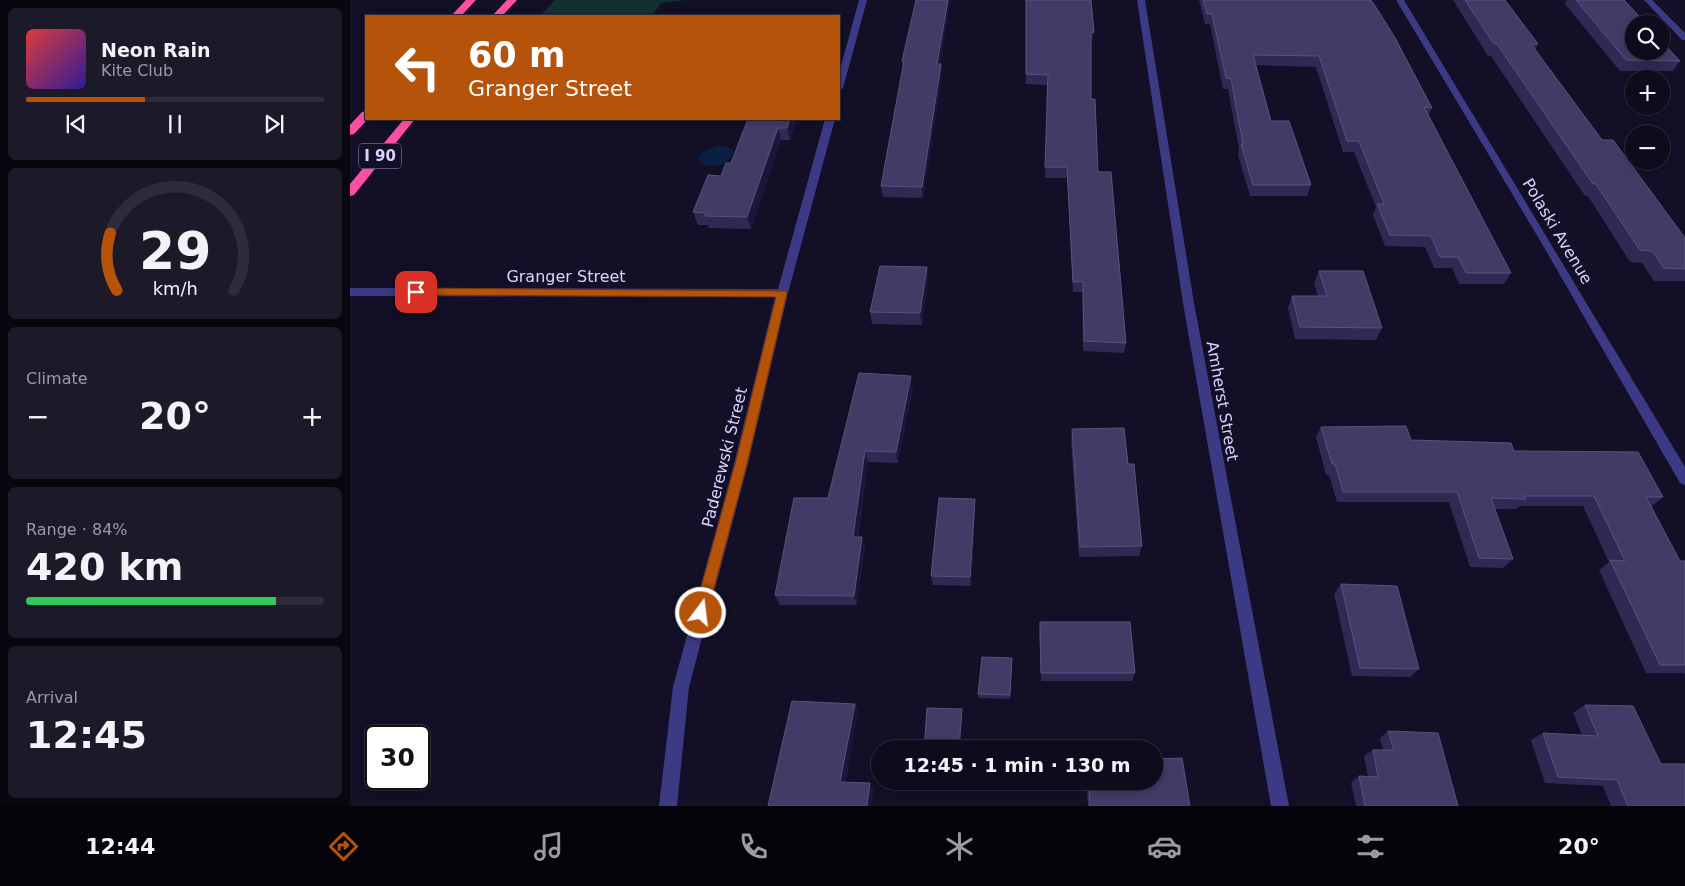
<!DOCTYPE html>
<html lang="en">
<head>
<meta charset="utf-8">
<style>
  :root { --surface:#0e0b1c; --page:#1c1929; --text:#f1f3f6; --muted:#9b9ba3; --line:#2e2b3b; --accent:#b45309 }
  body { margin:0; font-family:"DejaVu Sans",sans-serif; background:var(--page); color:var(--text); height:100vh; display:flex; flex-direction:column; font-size:19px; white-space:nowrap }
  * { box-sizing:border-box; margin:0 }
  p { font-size:16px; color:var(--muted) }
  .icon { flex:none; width:28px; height:28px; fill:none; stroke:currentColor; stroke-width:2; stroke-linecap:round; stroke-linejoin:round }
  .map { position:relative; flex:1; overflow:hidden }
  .sheet { display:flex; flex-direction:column; gap:8px; padding:8px; background:#08060f; width:350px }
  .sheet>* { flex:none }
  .hud { position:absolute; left:15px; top:15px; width:475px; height:105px; border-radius:0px; box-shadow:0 2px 8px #0003,0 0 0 1px var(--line); background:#b45309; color:#fff; overflow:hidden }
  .buttons { position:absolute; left:1275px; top:15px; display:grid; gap:10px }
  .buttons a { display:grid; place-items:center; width:45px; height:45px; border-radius:50%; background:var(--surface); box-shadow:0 2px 8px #0003,0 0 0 1px var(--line); font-size:25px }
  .speed { position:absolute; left:15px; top:725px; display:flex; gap:10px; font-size:25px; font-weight:700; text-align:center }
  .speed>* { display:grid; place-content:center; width:65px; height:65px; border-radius:50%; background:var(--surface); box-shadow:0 2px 8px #0003,0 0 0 1px var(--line); line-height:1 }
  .speed .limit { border:2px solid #111; border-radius:8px; background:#fff; color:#111 }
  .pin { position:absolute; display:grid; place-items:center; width:42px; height:42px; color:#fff; margin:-21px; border-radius:10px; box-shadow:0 2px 8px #0006 }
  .me { position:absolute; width:55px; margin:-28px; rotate:15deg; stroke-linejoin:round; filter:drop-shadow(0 0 4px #0008) }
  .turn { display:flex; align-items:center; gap:18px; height:105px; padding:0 20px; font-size:22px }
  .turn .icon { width:65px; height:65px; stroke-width:2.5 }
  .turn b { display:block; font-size:35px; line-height:42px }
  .big { font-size:38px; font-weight:800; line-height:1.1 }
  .sheet .widget { flex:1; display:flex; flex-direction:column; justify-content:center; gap:8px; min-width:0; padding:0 18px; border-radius:8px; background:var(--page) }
  .sheet .dial { align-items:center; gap:0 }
  .dial svg { height:130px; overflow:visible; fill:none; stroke:var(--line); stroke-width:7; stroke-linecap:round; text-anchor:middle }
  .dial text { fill:var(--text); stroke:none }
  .song { display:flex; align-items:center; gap:15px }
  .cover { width:60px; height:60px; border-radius:8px; background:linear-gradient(135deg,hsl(0 70% 55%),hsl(250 70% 35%)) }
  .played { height:5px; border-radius:2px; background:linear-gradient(90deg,var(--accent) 40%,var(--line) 40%) }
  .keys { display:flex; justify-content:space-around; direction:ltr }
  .heat { display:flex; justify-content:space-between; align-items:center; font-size:28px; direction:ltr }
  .charge { height:8px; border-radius:4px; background:linear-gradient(90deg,#34c759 84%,var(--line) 0) }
  .trip { position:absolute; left:521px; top:740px; width:292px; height:50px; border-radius:25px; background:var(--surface); box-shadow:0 2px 8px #0003,0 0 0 1px var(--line); font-weight:800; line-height:50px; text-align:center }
  .tabs { display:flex; height:80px; justify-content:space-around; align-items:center; background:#06040b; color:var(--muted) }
  .tabs .icon { width:35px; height:35px }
  .tabs .selected { color:var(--accent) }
  .tabs b { font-size:22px; color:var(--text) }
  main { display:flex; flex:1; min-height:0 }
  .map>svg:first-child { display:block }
  .green { fill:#12302f }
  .water { fill:#0a1f44 }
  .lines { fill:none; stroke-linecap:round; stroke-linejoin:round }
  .street { fill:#3d3a85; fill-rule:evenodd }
  .highway { fill:#ff4fa3; fill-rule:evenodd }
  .wall { fill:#312854 }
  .shaded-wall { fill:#1d163a }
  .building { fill:#433a66; stroke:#5a527e }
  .route { fill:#b45309; stroke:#753606 }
  .labels { text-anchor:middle; stroke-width:5; stroke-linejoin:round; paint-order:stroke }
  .shield { fill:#130f26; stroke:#9e99be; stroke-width:1 }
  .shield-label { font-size:15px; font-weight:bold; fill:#d9d4ff }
  .street-label { font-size:16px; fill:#d9d4ff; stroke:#130f26 }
</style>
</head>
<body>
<main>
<section class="sheet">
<div class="widget">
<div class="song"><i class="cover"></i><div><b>Neon Rain</b><p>Kite Club</p></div></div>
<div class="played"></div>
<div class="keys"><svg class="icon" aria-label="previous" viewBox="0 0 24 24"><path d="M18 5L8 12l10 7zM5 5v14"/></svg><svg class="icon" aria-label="pause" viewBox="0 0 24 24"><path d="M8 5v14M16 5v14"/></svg><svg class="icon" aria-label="next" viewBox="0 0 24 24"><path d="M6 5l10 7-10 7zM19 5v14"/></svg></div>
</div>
<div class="widget dial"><svg viewBox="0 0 100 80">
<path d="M14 69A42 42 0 1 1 86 69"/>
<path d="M14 69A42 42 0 0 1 10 34" stroke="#b45309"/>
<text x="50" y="56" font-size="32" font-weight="700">29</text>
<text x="50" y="72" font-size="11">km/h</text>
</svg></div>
<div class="widget"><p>Climate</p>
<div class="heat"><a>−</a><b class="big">20°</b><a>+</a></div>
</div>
<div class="widget"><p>Range · 84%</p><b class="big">420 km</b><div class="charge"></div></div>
<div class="widget"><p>Arrival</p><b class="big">12:45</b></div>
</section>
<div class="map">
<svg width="1335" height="806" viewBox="0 0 1335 806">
  <rect width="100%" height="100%" fill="#130f26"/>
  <path class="green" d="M205 0H337L311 3 302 16H190Z"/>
  <path class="water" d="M368 146 377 147 383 150V155C376 167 361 169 350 162L348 157 352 152Z"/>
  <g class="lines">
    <g class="street">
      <path d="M509 0H517L493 88 489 91V73Z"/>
      <path d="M787 0H795L844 303 939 806H921L833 303Z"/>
      <path d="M1046 0H1054L1335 467V485L1330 483 1188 237Z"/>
      <path d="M1294 0H1302L1335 33V40H1332Z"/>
      <path d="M475 119H485L438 293 398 464 339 687 327 806H309L323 687 384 464 425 297 0 296V288L428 289Z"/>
    </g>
    <g class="highway">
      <path d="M116 0H126L111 16H101Z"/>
      <path d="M157 0H167L152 16H142Z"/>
      <path d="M16 111 18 119 4 134 0 135V125L12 112Z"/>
      <path d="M54 119H65L4 195 0 196V184Z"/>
    </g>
  </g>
  <g class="wall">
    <path d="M566 0H600L590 64H591L592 75 573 198 533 197 531 186 553 68 552 61Z"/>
    <path d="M676 0 744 32 743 42 741 43V99L748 172 776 343 774 353 733 351 732 292H723L717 178H695L697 85 676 84Z"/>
    <path d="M849 0H1019L1082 108 1078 116 1161 273 1154 284H1109L1102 268H1084L1075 247 1035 246 1023 215 1026 207 1004 152H993L966 67 906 65 921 121 961 185 957 196H900L888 155 889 149 878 89H873L860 24H855Z"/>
    <path d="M1103 0H1155L1188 44 1185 50 1252 140 1335 238V281H1304L1292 263 1280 262 1238 196H1235L1141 56H1138Z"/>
    <path d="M1217 0H1274L1330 61 1323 71H1270L1215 4Z"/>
    <path d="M398 119H446L440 140H431L401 229 359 228 358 225H348L343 212 381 163Z"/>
    <path d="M577 267 578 279 572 325 522 324 520 312Z"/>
    <path d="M969 271 1032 328 1026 340 945 339 938 308 942 296H968L964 283Z"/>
    <path d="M563 387 548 463 518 462 508 537 515 547 507 605H430L425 595 478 498Z"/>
    <path d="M971 427 1061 440 1164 451 1313 497 1301 507 1330 561H1335V675L1334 673H1296L1249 570 1259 562 1233 506H1170L1166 509H1144L1163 559 1153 568 1120 567 1099 502H987L979 475H976L966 437Z"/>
    <path d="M722 429 778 464 792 546 789 556 729 557 721 440Z"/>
    <path d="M625 510 621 586 583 585 581 576Z"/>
    <path d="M991 584 1069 669 1060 677 1002 676 984 594Z"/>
    <path d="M690 622 785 673 782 681H691L689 631Z"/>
    <path d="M662 658 660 699 629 698 628 694Z"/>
    <path d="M1235 705 1311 764 1335 806H1261L1253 786 1195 783 1181 740 1193 733 1232 735 1223 713Z"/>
    <path d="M1038 731 1108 806H1006L1001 783 1009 776 1018 777 1014 756 1023 750H1033L1030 738Z"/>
    <path d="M736 781H805L840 806H738Z"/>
  </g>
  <g class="shaded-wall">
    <path d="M598 0H600L588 75 587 64Z"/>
    <path d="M744 32 743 42 741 43V33Z"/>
    <path d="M591 64 592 75 573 198 572 187Z"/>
    <path d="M440 119H446L440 140 437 128Z"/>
    <path d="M428 128 431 140 401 229 397 217Z"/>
    <path d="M577 267 578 279 572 325 570 313Z"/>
    <path d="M561 376 563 387 548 463 546 452Z"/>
    <path d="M515 451 518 462 506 547 503 537Z"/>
    <path d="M625 499V510L621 586 620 577Z"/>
    <path d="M512 537 515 547 507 605 504 596Z"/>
    <path d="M505 704 508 712 495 788 490 782Z"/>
    <path d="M612 709V713L610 749H609Z"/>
    <path d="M520 783 524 790 521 806H517Z"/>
  </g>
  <g class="building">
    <path d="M566 0H598L587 64H591L572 187 531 186 554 61H552Z"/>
    <path d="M676 0H741L744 32 741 33V99H745L748 172H761L776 343 734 341 733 282H723L717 167H695L698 75 676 74Z"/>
    <path d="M853 0H1019L1022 1 1044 36 1082 108 1074 107 1161 273H1116L1108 257H1090L1081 236 1040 235 1027 204H1034L1009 141H997L969 56 903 55 921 121H939L961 185H903L891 144H893L881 79 876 78 862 14H857Z"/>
    <path d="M1115 0H1155L1188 44H1181L1252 140H1263L1335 238V269L1314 268 1302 251 1290 250 1246 184H1243L1147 44H1144Z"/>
    <path d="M1226 0H1274L1296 24H1284V51H1311V41L1330 61 1276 60Z"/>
    <path d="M398 119H440L437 128H428L397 217 355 216 356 213 343 212 358 175 371 176 376 163H381Z"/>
    <path d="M530 266 577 267 570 313 520 312Z"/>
    <path d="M969 271H1013L1032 328 950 327 942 296H977Z"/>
    <path d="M509 373 561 376 546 452 515 451 503 537H512L504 596 425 595 444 498H478Z"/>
    <path d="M1056 426 1061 440 1161 443 1164 451 1288 452 1313 497H1296L1330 561H1335V665H1310L1260 560 1275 561 1244 496H1174L1176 499 1141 498 1163 559 1129 558 1107 492H993L985 464H982L971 427Z"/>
    <path d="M774 428 778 464H784L792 546 730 547 722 429Z"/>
    <path d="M589 498 625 499 620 577 581 576Z"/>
    <path d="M991 584 1047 586 1069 669 1010 668Z"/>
    <path d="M690 622H780L785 673H691Z"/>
    <path d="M632 657 662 658 660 695 628 694Z"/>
    <path d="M442 701 505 704 490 782 520 783 517 806H418Z"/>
    <path d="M1235 705 1283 706 1311 764H1335V806H1278L1267 780 1208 777 1193 733 1248 736Z"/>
    <path d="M577 708 612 709 609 749H574Z"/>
    <path d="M1038 731 1088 733 1108 806H1015L1009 776 1028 777 1023 750H1044Z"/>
    <path d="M832 758 840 806H740L738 781H805V759Z"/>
  </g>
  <path class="route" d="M66 288 436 291 437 293 397 464 356 618 351 619 346 618 344 613 385 464 426 297 66 295 61 292Z"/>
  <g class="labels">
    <rect class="shield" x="9" y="143.5" width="42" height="25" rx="4"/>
    <g class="shield-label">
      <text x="30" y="161">I 90</text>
    </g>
    <g class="street-label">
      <text transform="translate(1208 231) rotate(59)" y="6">Polaski Avenue</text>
      <text x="216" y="282">Granger Street</text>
      <text transform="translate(873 401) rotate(80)" y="6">Amherst Street</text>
      <text transform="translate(374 457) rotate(-76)" y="6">Paderewski Street</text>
    </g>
  </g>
</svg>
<div class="buttons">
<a><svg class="icon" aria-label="search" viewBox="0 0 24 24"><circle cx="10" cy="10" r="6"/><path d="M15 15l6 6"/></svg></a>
<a>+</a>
<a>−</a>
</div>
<div class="speed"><div class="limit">30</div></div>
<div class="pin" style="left:66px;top:292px;background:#d93025"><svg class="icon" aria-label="arrive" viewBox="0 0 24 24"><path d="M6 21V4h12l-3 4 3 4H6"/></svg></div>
<svg class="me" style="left:351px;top:613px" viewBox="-20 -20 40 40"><circle r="17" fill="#b45309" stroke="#fff" stroke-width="3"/><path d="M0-11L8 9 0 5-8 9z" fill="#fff"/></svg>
<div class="trip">12:45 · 1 min · 130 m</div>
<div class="hud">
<div class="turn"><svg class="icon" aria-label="left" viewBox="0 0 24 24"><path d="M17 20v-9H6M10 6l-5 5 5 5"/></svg><div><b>60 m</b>Granger Street</div></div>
</div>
</div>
</main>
<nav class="tabs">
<b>12:44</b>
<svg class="icon selected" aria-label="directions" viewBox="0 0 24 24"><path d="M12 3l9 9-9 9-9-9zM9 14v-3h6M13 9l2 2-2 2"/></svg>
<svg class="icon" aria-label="music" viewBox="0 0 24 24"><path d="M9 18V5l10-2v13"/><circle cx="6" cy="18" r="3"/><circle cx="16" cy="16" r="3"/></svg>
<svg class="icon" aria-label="phone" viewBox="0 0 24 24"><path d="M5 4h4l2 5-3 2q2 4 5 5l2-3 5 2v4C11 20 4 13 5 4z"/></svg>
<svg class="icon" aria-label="climate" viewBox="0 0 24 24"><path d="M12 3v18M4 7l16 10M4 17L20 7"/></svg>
<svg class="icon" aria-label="car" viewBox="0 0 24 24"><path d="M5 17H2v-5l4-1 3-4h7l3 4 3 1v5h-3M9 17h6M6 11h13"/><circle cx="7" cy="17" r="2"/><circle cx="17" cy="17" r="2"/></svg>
<svg class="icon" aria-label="filters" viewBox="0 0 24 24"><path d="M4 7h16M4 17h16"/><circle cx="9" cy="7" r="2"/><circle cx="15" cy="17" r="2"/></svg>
<b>20°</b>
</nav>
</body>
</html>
